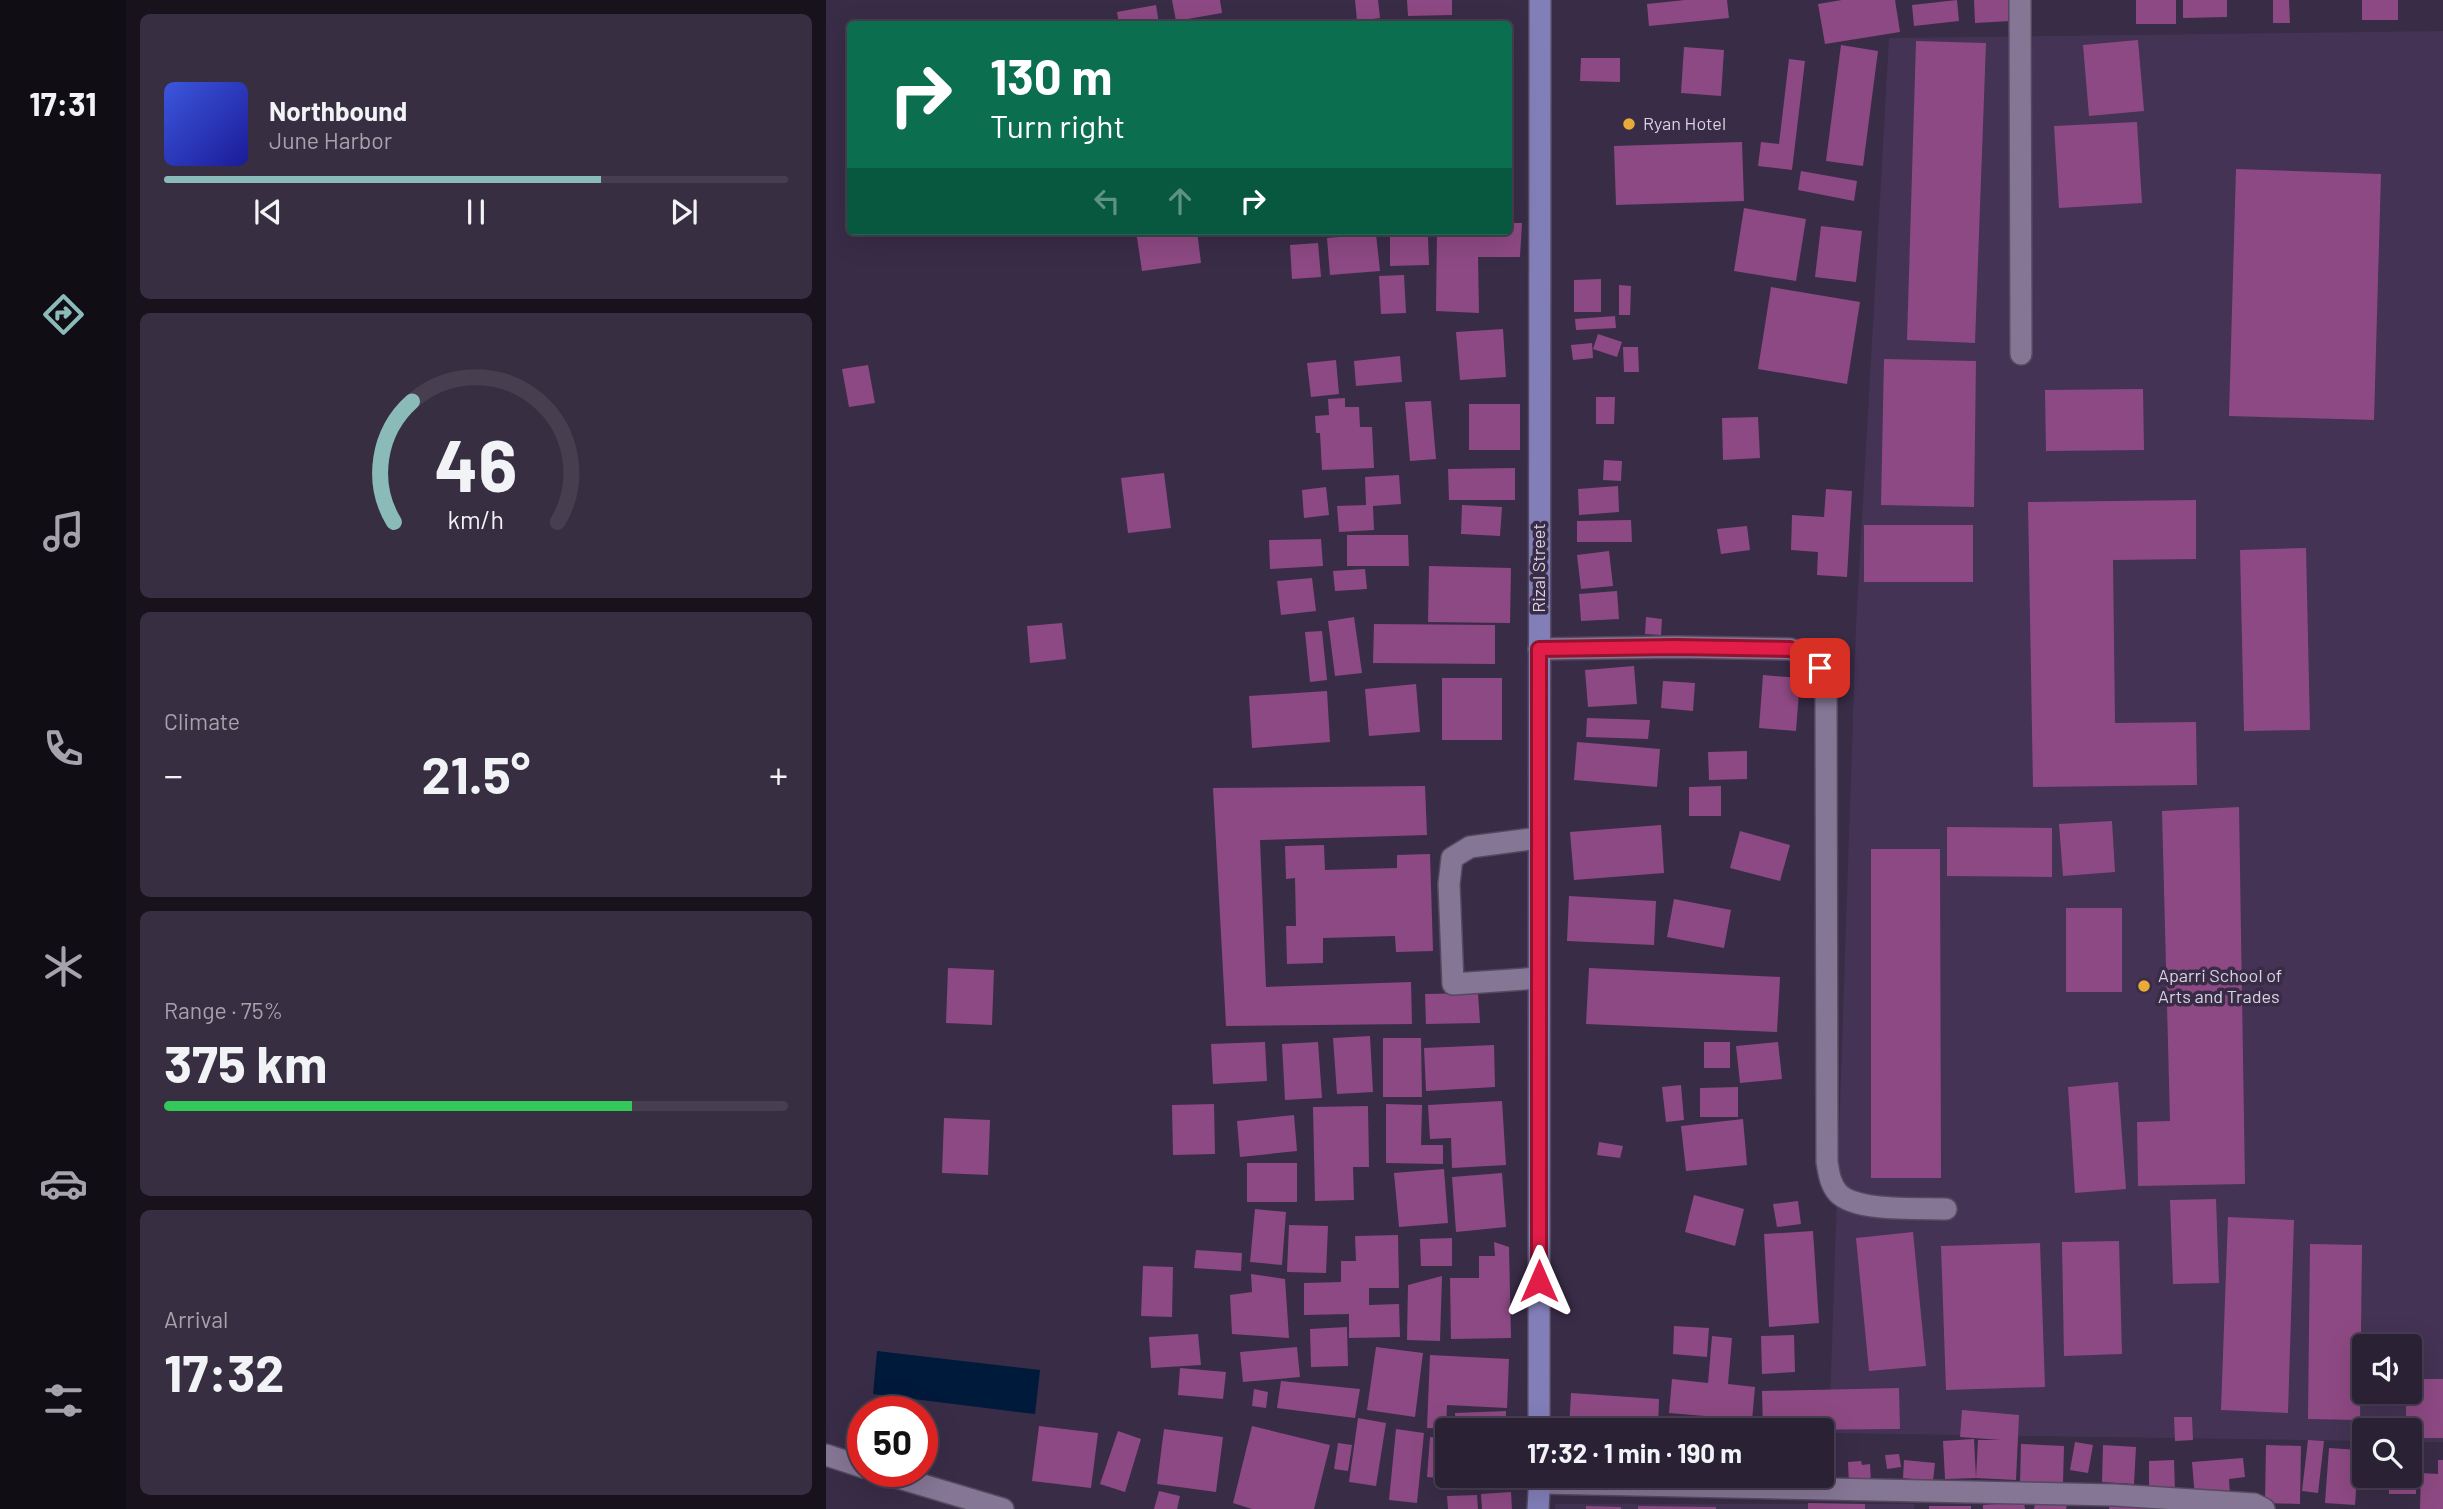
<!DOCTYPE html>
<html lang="en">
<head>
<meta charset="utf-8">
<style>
  :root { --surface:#2b2135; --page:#372e41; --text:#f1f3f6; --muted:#a6a3ad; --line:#473e50; --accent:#8bbbb9 }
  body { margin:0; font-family:Barlow,sans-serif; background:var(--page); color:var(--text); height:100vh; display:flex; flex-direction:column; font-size:26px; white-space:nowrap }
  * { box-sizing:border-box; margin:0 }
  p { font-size:23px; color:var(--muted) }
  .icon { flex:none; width:38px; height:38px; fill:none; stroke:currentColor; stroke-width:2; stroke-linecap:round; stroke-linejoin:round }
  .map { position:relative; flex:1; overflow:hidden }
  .side { display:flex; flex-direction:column; gap:14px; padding:14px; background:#18121d; width:700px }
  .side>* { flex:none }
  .banner { position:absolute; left:21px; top:21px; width:665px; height:214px; border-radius:7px; box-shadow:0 7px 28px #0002,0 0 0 2px var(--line); background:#0b6e4f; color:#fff; overflow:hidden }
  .fabs { position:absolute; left:1526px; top:1334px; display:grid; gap:14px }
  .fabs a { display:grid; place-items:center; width:70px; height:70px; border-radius:7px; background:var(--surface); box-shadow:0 7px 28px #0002,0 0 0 2px var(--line); font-size:35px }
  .speed { position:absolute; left:21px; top:1396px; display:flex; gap:14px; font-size:35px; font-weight:700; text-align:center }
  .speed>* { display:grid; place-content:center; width:91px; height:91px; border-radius:50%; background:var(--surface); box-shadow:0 7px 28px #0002,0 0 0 2px var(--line); line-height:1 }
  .speed .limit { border:10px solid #d22; background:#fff; color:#111 }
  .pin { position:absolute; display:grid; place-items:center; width:60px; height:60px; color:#fff; margin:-30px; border-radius:14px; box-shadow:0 4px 10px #0006 }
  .me { position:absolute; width:77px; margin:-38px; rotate:0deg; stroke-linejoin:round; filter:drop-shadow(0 0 5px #0008) }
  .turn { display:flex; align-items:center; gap:24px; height:147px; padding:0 28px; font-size:32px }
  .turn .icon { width:91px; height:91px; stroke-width:2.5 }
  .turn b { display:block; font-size:49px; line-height:60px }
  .lanes { display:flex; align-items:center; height:66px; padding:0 28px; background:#0003; justify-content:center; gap:35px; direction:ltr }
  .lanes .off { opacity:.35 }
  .big { font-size:52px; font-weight:700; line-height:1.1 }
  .side .widget { flex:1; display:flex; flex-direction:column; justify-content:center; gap:10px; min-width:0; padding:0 24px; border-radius:10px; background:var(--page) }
  .side .dial { align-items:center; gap:0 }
  .dial svg { height:182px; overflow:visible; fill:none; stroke:var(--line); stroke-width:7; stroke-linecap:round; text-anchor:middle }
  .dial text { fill:var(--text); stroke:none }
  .song { display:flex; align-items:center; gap:21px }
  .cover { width:84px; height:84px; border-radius:10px; background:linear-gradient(135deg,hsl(230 70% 55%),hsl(240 70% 35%)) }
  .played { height:7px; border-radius:4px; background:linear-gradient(90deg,var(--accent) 70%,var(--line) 70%) }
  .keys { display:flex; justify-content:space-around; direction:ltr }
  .heat { display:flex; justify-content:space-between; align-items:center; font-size:38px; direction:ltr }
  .charge { height:10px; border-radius:5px; background:linear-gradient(90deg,#34c759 75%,var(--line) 0) }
  .trip { position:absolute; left:609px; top:1418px; width:399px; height:70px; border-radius:7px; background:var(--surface); box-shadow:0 7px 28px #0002,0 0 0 2px var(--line); font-weight:700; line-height:70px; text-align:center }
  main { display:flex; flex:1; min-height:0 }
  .tabs { display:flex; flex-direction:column; width:126px; justify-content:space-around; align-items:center; background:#110d15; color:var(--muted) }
  .tabs .icon { width:49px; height:49px }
  .tabs .current { color:var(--accent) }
  .tabs b { font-size:32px; color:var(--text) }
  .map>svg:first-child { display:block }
  .built { fill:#443354; fill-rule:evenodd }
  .water { fill:#001a3b }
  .building { fill:#8d4983 }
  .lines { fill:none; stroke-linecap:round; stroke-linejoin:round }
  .minor-casing { stroke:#55495f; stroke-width:24 }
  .major-casing { stroke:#55495f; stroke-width:24 }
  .minor { stroke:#857695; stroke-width:21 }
  .major { stroke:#827eb8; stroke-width:21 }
  .route-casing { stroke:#92132f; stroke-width:18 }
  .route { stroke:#e11d48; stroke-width:12 }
  .poi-dot { fill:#e9ab38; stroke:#392c47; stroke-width:2.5 }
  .labels { text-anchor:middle; stroke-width:7; stroke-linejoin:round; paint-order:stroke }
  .poi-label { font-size:18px; fill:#dad2e3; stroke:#392c47; text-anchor:start }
  .street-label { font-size:18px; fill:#dad2e3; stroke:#392c47 }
</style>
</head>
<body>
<main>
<nav class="tabs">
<b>17:31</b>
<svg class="icon current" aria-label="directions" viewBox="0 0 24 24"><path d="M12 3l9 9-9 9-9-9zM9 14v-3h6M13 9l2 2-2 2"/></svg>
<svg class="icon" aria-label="music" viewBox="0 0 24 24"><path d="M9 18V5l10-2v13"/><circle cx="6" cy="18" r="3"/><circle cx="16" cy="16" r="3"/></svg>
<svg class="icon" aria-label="phone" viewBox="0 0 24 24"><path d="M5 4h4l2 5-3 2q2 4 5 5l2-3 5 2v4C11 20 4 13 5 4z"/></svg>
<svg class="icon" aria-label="climate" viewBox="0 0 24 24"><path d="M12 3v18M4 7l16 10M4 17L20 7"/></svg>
<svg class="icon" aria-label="car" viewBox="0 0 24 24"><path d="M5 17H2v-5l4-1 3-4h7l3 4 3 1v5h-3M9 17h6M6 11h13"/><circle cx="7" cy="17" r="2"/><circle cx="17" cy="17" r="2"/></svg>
<svg class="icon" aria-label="filters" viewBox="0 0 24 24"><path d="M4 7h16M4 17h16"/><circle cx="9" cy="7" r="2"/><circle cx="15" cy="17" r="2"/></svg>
</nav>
<section class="side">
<div class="widget">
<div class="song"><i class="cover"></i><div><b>Northbound</b><p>June Harbor</p></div></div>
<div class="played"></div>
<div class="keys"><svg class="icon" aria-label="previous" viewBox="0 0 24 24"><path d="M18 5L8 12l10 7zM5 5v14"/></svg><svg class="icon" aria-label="pause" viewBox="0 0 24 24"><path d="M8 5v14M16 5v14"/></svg><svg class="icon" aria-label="next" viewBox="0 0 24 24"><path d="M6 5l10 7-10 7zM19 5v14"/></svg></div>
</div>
<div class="widget dial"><svg viewBox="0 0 100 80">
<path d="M14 69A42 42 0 1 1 86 69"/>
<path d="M14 69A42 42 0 0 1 22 16" stroke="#8bbbb9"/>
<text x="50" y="56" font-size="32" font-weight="700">46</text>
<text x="50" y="72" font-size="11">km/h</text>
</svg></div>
<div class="widget"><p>Climate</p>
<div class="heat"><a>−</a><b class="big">21.5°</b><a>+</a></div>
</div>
<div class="widget"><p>Range · 75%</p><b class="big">375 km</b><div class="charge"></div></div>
<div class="widget"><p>Arrival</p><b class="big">17:32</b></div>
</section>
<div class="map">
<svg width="1617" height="1509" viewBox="0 0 1617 1509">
  <rect width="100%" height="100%" fill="#392c47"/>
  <g class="built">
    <path d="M1617 31V1442H1584V1430H1538V1441L1003 1433 1030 626 1063 38ZM1538 1346H1584V1391H1538Z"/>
    <rect x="729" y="1504" width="359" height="5"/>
  </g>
  <path class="water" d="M51 1351 214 1370 209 1414 47 1394Z"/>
  <g class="building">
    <path d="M346 0H394L396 13 350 21Z"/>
    <path d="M529 0H552L554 18 531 21Z"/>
    <path d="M581 0H626V15L582 16Z"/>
    <path d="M859 0H901L903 18 823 26 821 4Z"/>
    <path d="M1016 0H1069L1074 32 999 44 992 4Z"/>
    <path d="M1131 0 1133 21 1088 26 1086 5Z"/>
    <path d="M1148 0H1184L1185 21 1149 23Z"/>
    <rect x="1310" y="0" width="40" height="24"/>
    <path d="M1357 0H1401V17L1357 18Z"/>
    <path d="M1447 0H1463L1464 23H1447Z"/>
    <rect x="1536" y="0" width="36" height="20"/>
    <path d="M330 5 333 24H293L291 12Z"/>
    <path d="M1312 40 1318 111 1263 116 1257 45Z"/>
    <path d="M1090 41 1160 43 1149 343 1081 340Z"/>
    <path d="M1015 45 1052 51 1037 166 1000 161Z"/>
    <path d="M858 47 898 50 895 96 855 93Z"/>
    <path d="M755 58H794V82L754 81Z"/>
    <path d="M963 59 979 61 966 170 932 166 935 142 953 144Z"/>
    <path d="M1311 122 1316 203 1233 208 1228 126Z"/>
    <path d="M916 142 918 201 790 205 788 146Z"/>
    <path d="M1410 169 1555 174 1548 420 1403 416Z"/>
    <path d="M975 171 1031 181 1028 201 972 190Z"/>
    <path d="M918 208 980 219 970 281 908 271Z"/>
    <path d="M682 223H696L694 257H652L653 313 610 311 611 231H682Z"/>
    <path d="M995 226 1036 231 1030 282 989 277Z"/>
    <path d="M310 231H371L375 263 316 271Z"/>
    <path d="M550 234 554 271 504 275 501 238Z"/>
    <path d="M564 237H602L603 265 564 266Z"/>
    <path d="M492 243 495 277 466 279 464 245Z"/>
    <path d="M578 275 580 313 555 314 553 276Z"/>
    <path d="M775 279V312H748V280Z"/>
    <path d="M793 285 805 286 804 315H793Z"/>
    <path d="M945 287 1034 302 1021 384 932 369Z"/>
    <path d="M789 316 790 328 750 330 749 319Z"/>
    <path d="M677 329 680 377 634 380 630 332Z"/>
    <path d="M772 334 796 342 791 357 767 349Z"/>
    <path d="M766 343 767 358 747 360 745 345Z"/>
    <path d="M797 347H812L813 372H798Z"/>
    <path d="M574 356 576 382 530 386 528 361Z"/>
    <path d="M1058 359 1150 361 1148 507 1055 505Z"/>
    <path d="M510 360 513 394 485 397 481 363Z"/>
    <path d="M42 365 49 403 23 407 16 369Z"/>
    <path d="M1317 389 1318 450 1220 451 1219 390Z"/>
    <path d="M770 397H789L788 424H770Z"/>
    <path d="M519 398V407H533L534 427H546L548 468 496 470 494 433H490L489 416 503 415 502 399Z"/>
    <path d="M605 401 610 459 584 461 579 402Z"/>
    <rect x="643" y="404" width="51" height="46"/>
    <path d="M932 417 934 458 897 460 896 418Z"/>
    <path d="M778 460 796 461 795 481 777 480Z"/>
    <path d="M689 468V500H623L622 469Z"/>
    <path d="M338 473 345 528 302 533 295 478Z"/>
    <path d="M573 475 575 504 547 506 548 530 513 532 511 506 540 505 539 477Z"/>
    <path d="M792 486 793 512 753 515 752 489Z"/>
    <path d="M500 487 503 515 478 518 476 490Z"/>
    <path d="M1000 489 1026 491 1021 577 991 575 992 552 965 550 966 515 998 517Z"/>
    <path d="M1370 500V559L1287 560 1289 723 1370 722 1371 785 1207 787 1202 502Z"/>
    <path d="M636 505 676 507 674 536 635 534Z"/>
    <path d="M805 520 806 542H751V521Z"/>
    <rect x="1038" y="525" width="109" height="57"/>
    <path d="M921 526 924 550 895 554 891 529Z"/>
    <path d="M521 535H582L583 566H521Z"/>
    <path d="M495 539 497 566 444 569 443 540Z"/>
    <path d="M1480 548 1484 730 1418 731 1414 550Z"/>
    <path d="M783 551 787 586 755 589 751 555Z"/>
    <path d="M603 566 685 568 684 623 602 622Z"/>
    <path d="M539 569 541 589 509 591 507 571Z"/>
    <path d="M486 578 490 611 455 615 451 581Z"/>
    <path d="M791 591 793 619 755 621 753 594Z"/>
    <path d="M528 617 536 673 509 676 502 621Z"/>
    <path d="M820 617 836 619 835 635 819 634Z"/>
    <path d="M236 623 240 659 204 663 201 626Z"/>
    <path d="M548 624 669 625V664L547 663Z"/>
    <path d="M496 631 501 680 484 682 479 632Z"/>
    <path d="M808 666 811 704 762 707 759 670Z"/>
    <path d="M937 675 974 678 970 731 933 728Z"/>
    <rect x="616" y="678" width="60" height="62"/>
    <path d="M837 681 869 683 867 711 835 708Z"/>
    <path d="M590 684 594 732 543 736 539 689Z"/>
    <path d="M501 691 504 742 426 748 423 696Z"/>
    <path d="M761 718 824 720 822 739 760 737Z"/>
    <path d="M751 742 834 749 831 787 748 780Z"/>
    <path d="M921 751V779L883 780 882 752Z"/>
    <path d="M599 786 601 835 434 840 440 987 585 982 586 1024 400 1026 387 788Z"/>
    <path d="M895 786V816H863V787Z"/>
    <path d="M1413 807 1419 1184 1312 1186 1311 1122 1344 1121 1336 811Z"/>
    <path d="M1286 821 1289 872 1237 876 1233 824Z"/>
    <path d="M835 825 838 873 748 880 744 832Z"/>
    <path d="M1121 827 1226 828V877L1121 876Z"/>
    <path d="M914 831 964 845 954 881 904 868Z"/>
    <path d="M498 845 499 870 571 868V855L604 854 607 951 570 952 569 936 497 938V963L461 964 460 926H470L469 878 460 879 459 846Z"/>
    <path d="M1045 849H1114L1115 1178H1045Z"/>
    <path d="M743 896 830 901 828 945 741 941Z"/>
    <path d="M848 899 905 910 898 948 841 937Z"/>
    <rect x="1240" y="908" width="56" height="84"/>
    <path d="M122 968 168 970 166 1025 120 1023Z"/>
    <path d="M763 968 954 977 951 1032 760 1024Z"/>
    <path d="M652 993 654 1023 600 1024 599 994Z"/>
    <path d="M544 1036 547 1092 511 1094 507 1038Z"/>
    <path d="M557 1038H595L596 1097H557Z"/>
    <path d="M439 1042 441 1081 387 1084 385 1044Z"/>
    <path d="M492 1042 496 1098 459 1100 456 1044Z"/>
    <rect x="878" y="1042" width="26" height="26"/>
    <path d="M952 1042 956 1079 914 1083 910 1046Z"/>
    <path d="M668 1045 669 1087 600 1091 598 1048Z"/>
    <path d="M1292 1082 1300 1189 1249 1193 1242 1087Z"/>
    <path d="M855 1085 858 1120 840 1122 836 1087Z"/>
    <path d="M912 1087V1117H874V1088Z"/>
    <path d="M676 1101 680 1165 626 1168 625 1138 604 1139 602 1105Z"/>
    <path d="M388 1104 389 1154 347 1155 346 1105Z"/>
    <path d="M560 1104 596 1105 595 1145H617V1164L560 1163Z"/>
    <path d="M542 1106 543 1167H527L528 1200 489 1201 487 1107Z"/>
    <path d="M468 1115 471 1151 414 1157 411 1121Z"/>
    <path d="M118 1118 164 1120 162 1175 116 1173Z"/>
    <path d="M917 1119 921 1165 860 1171 855 1126Z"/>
    <path d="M773 1142 797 1146 794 1158 771 1155Z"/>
    <rect x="421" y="1163" width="50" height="39"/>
    <path d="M618 1169 622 1223 573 1227 568 1173Z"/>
    <path d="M676 1173 680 1227 630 1232 626 1177Z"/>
    <path d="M868 1195 918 1209 909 1246 859 1232Z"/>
    <path d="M1390 1199 1393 1283 1347 1284 1344 1200Z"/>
    <path d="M972 1201 975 1224 951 1227 947 1204Z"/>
    <path d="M429 1209 460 1212 456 1265 424 1262Z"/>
    <path d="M1402 1217 1468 1220 1462 1413 1395 1410Z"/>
    <path d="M463 1225 502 1226 500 1273 461 1272Z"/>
    <path d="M987 1231 993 1323 943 1327 938 1234Z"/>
    <path d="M1087 1232 1100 1366 1043 1371 1030 1238Z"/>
    <path d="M572 1235 573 1288H543V1305L573 1304 574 1337 523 1338V1314L478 1315V1283L515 1282V1261H530L529 1236Z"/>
    <path d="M626 1238V1266H595L594 1239Z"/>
    <path d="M1293 1241 1296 1354 1238 1356 1236 1242Z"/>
    <path d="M668 1242 683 1247 685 1338 625 1339 624 1278H653V1256H669Z"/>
    <path d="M1214 1243 1219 1387 1120 1390 1115 1246Z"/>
    <path d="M1484 1244 1536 1245 1534 1420 1482 1419Z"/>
    <path d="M370 1250 416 1253 415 1271 368 1268Z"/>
    <path d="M317 1266 347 1267 346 1317 315 1316Z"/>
    <path d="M425 1274 459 1279 463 1338 406 1334 404 1295 426 1292Z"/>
    <path d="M616 1276 614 1341 581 1340 582 1285Z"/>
    <path d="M848 1326 883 1328 881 1357 847 1354Z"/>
    <path d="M521 1327 522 1366 485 1367 484 1329Z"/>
    <path d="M372 1334 375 1365 325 1368 323 1337Z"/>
    <path d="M968 1335 969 1372 936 1374 935 1336Z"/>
    <path d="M886 1336 906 1338 902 1384 929 1387 926 1420 843 1413 846 1379 882 1383Z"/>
    <path d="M471 1347 474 1377 417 1382 414 1352Z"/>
    <path d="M550 1347 597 1353 589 1417 541 1410Z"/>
    <path d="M604 1355 683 1359 681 1408 621 1405 620 1429 601 1428Z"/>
    <path d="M354 1368 400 1372 397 1399 352 1395Z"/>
    <path d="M1584 1379H1617V1438H1584V1430H1580V1391H1584Z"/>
    <path d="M455 1381 534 1389 529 1418 451 1408Z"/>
    <path d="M1073 1388 1074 1429 937 1430 936 1391Z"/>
    <path d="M428 1389 442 1392 440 1408 426 1406Z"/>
    <path d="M745 1393 833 1399 832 1430H743Z"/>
    <path d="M1136 1410 1193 1415 1190 1480 1150 1478 1152 1440H1175L1134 1437Z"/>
    <path d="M680 1411V1430H630L629 1413Z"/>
    <path d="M1348 1417H1366L1367 1440 1349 1441Z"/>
    <path d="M532 1418 560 1423 550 1486 523 1482Z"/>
    <path d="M213 1426 272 1433 265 1488 206 1481Z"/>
    <path d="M426 1426 504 1445 488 1509H426L407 1503Z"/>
    <path d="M338 1429 397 1437 390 1492 331 1484Z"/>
    <path d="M570 1429 598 1433 591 1503 563 1500Z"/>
    <path d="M292 1431 315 1439 299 1492 274 1484Z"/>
    <path d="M604 1437 621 1439V1475H624V1479L601 1477Z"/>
    <path d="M1148 1439 1150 1478 1119 1479 1117 1441Z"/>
    <path d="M1482 1440 1498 1441 1492 1493 1476 1491Z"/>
    <path d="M1249 1442 1267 1445 1262 1473 1244 1470Z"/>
    <path d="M512 1443 526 1445 522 1471 508 1469Z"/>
    <path d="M1195 1444 1238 1446 1237 1484 1194 1483Z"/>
    <path d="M1277 1445 1310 1447 1308 1484 1276 1482Z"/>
    <path d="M1440 1445 1475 1446 1474 1504 1439 1503Z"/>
    <path d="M1503 1448 1533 1450 1529 1505 1499 1503Z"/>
    <path d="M1073 1454 1075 1467 1061 1469 1059 1455Z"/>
    <path d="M1417 1458 1419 1477 1403 1479 1404 1495 1369 1498 1366 1462Z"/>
    <path d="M1078 1460 1109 1463 1107 1481 1077 1478Z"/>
    <path d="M1348 1460 1349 1491H1323V1461Z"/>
    <path d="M1612 1460H1617V1509H1594L1595 1473 1612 1474Z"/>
    <path d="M1035 1461 1036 1465 1044 1464 1045 1483 1023 1484 1022 1462Z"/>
    <path d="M1584 1470H1590V1494H1563V1475H1584Z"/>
    <path d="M630 1475H680L681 1484 630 1486Z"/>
    <path d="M333 1491 354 1496 351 1509H328Z"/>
    <path d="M685 1492 686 1509H656L655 1494Z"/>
    <path d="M651 1495 652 1509H622L621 1496Z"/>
    <path d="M1210 1498 1241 1505 1240 1509H1208Z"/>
    <path d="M1284 1500 1327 1508 1326 1509H1283Z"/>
    <path d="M1198 1502 1199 1509H1157V1505Z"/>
    <path d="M982 1503 1039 1504V1509H982Z"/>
    <path d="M760 1506 795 1507V1509H760Z"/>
    <path d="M812 1506 890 1507V1509H812Z"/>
    <rect x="1103" y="1506" width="42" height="3"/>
  </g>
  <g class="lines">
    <defs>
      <g id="minor">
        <path d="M1194 0 1195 354"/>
        <path d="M713 649 849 647 964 649 983 656 994 668 1000 691 1001 1162C1003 1173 1004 1184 1012 1193 1030 1212 1093 1208 1120 1209"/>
        <path d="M713 838 644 847 626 858 623 884 627 984 713 978"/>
        <path d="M0 1455 37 1467"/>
        <path d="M53 1472 177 1509"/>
        <path d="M714 1483 1289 1495 1428 1504 1438 1509"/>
      </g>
      <g id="major">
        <path d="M713 1430 714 0"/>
        <path d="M712 1509 714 1475"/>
      </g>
    </defs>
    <use href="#minor" class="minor-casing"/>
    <use href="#major" class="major-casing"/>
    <use href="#minor" class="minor"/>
    <use href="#major" class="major"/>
  </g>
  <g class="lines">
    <defs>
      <path id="route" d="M713 1281V649L849 647 964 649 983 656 994 668"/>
    </defs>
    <use href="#route" class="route-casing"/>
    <use href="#route" class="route"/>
  </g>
  <g class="poi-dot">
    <circle cx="803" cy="124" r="7"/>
    <circle cx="1318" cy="986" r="7"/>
  </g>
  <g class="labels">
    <g class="poi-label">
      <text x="817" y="130">Ryan Hotel</text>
      <text x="1332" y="982">Aparri School of<tspan x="1332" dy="21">Arts and Trades</tspan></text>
    </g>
    <g class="street-label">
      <text transform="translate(713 568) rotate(-90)" y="6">Rizal Street</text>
    </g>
  </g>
</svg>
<div class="fabs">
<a><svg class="icon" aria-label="sound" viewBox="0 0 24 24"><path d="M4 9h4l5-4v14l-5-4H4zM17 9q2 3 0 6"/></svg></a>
<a><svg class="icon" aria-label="search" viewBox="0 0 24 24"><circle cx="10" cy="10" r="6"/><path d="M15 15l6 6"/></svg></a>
</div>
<div class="speed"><div class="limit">50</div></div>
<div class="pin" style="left:994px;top:668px;background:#d93025"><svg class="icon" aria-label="arrive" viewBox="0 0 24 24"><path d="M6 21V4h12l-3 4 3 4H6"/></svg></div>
<svg class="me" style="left:713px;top:1281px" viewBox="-20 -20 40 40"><path d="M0-17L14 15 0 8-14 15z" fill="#e11d48" stroke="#fff" stroke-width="4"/></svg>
<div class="trip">17:32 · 1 min · 190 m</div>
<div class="banner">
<div class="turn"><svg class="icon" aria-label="right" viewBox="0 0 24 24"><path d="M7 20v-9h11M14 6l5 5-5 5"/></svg><div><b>130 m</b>Turn right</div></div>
<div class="lanes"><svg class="icon off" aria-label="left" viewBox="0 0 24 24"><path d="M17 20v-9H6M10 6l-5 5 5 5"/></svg><svg class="icon off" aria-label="ahead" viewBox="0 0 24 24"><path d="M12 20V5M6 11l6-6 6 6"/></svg><svg class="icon" aria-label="right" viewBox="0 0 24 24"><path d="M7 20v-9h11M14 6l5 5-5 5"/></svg></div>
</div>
</div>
</main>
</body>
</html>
